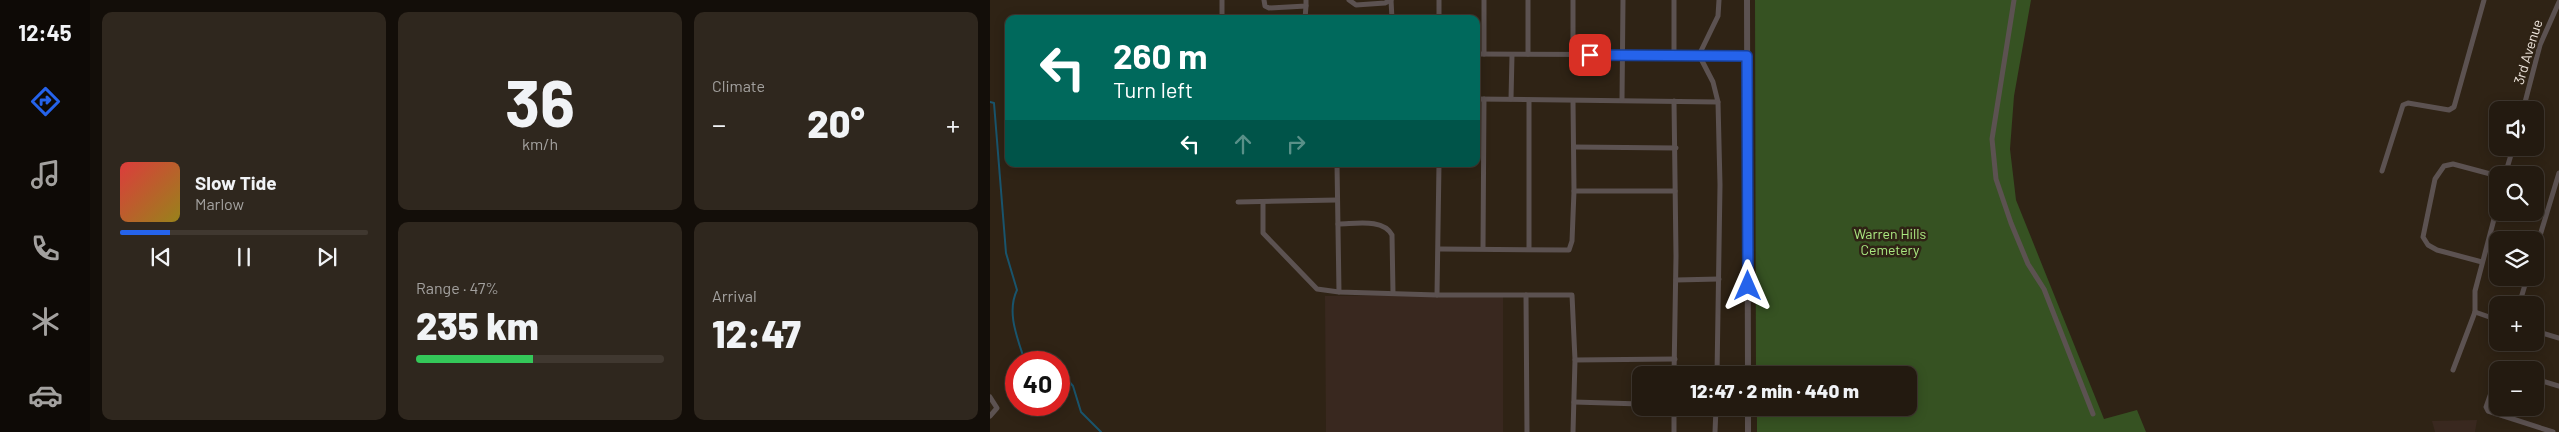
<!DOCTYPE html>
<html lang="en">
<head>
<meta charset="utf-8">
<style>
  :root { --surface:#231a10; --page:#2f271e; --text:#f1f3f6; --muted:#a3a19f; --line:#403830; --accent:#2563eb }
  body { margin:0; font-family:Barlow,sans-serif; background:var(--page); color:var(--text); height:100vh; display:flex; flex-direction:column; font-size:19px; white-space:nowrap }
  * { box-sizing:border-box; margin:0 }
  p { font-size:16px; color:var(--muted) }
  .icon { flex:none; width:28px; height:28px; fill:none; stroke:currentColor; stroke-width:2; stroke-linecap:round; stroke-linejoin:round }
  .map { position:relative; flex:1; overflow:hidden }
  .drawer { display:flex; flex-direction:column; gap:12px; padding:12px; background:#130e09; width:900px }
  .drawer>* { flex:none }
  .banner { position:absolute; left:15px; top:15px; width:475px; height:152px; border-radius:10px; box-shadow:0 2px 12px #0003,0 0 0 1px var(--line); background:#00695c; color:#fff; overflow:hidden }
  .controls { position:absolute; left:1499px; top:101px; display:grid; gap:10px }
  .controls a { display:grid; place-items:center; width:55px; height:55px; border-radius:10px; background:var(--surface); box-shadow:0 2px 12px #0003,0 0 0 1px var(--line); font-size:25px }
  .speed { position:absolute; left:15px; top:351px; display:flex; gap:10px; font-size:25px; font-weight:700; text-align:center }
  .speed>* { display:grid; place-content:center; width:65px; height:65px; border-radius:50%; background:var(--surface); box-shadow:0 2px 12px #0003,0 0 0 1px var(--line); line-height:1 }
  .speed .limit { border:8px solid #d22; background:#fff; color:#111 }
  .pin { position:absolute; display:grid; place-items:center; width:42px; height:42px; color:#fff; margin:-21px; border-radius:10px; box-shadow:0 2px 8px #0006 }
  .me { position:absolute; width:55px; margin:-28px; rotate:0deg; stroke-linejoin:round; filter:drop-shadow(0 0 4px #0008) }
  .turn { display:flex; align-items:center; gap:18px; height:105px; padding:0 25px; font-size:22px }
  .turn .icon { width:65px; height:65px; stroke-width:2.5 }
  .turn b { display:block; font-size:35px; line-height:42px }
  .lanes { display:flex; align-items:center; height:48px; padding:0 25px; background:#0003; justify-content:center; gap:25px; direction:ltr }
  .lanes .off { opacity:.35 }
  .big { font-size:38px; font-weight:800; line-height:1.1 }
  .drawer .tile { flex:1; display:flex; flex-direction:column; justify-content:center; gap:8px; min-width:0; padding:0 18px; border-radius:10px; background:var(--page) }
  .drawer .dial { align-items:center; gap:0 }
  .dial b { font-size:65px; line-height:1 }
  .song { display:flex; align-items:center; gap:15px }
  .cover { width:60px; height:60px; border-radius:8px; background:linear-gradient(135deg,hsl(0 70% 55%),hsl(50 70% 35%)) }
  .played { height:5px; border-radius:2px; background:linear-gradient(90deg,var(--accent) 20%,var(--line) 20%) }
  .keys { display:flex; justify-content:space-around; direction:ltr }
  .heat { display:flex; justify-content:space-between; align-items:center; font-size:28px; direction:ltr }
  .charge { height:8px; border-radius:4px; background:linear-gradient(90deg,#34c759 47%,var(--line) 0) }
  .drawer .tiles { flex:1; display:grid; gap:12px; grid-template-columns:repeat(3,1fr) }
  .tile:first-child { grid-row:span 2 }
  .trip { position:absolute; left:642px; top:366px; width:285px; height:50px; border-radius:10px; background:var(--surface); box-shadow:0 2px 12px #0003,0 0 0 1px var(--line); font-weight:800; line-height:50px; text-align:center }
  main { display:flex; flex:1; min-height:0 }
  .menu { display:flex; flex-direction:column; width:90px; justify-content:space-around; align-items:center; background:#0e0a06; color:var(--muted) }
  .menu .icon { width:35px; height:35px }
  .menu .on { color:var(--accent) }
  .menu b { font-size:22px; color:var(--text) }
  .map>svg:first-child { display:block }
  .education { fill:#39281f }
  .green { fill:#365222 }
  .lines { fill:none; stroke-linecap:round; stroke-linejoin:round }
  .stream { stroke:#19546c; stroke-width:2 }
  .minor { stroke:#5c5251; stroke-width:5 }
  .tertiary { stroke:#5c5251; stroke-width:6 }
  .route-casing { stroke:#184099; stroke-width:12 }
  .route { stroke:#2563eb; stroke-width:9 }
  .labels { text-anchor:middle; stroke-width:5; stroke-linejoin:round; paint-order:stroke }
  .street-label { font-size:14px; fill:#efe6dd; stroke:#2f2315 }
  .park-label { font-size:14px; fill:#abe981; stroke:#2f2315 }
</style>
</head>
<body>
<main>
<nav class="menu">
<b>12:45</b>
<svg class="icon on" aria-label="directions" viewBox="0 0 24 24"><path d="M12 3l9 9-9 9-9-9zM9 14v-3h6M13 9l2 2-2 2"/></svg>
<svg class="icon" aria-label="music" viewBox="0 0 24 24"><path d="M9 18V5l10-2v13"/><circle cx="6" cy="18" r="3"/><circle cx="16" cy="16" r="3"/></svg>
<svg class="icon" aria-label="phone" viewBox="0 0 24 24"><path d="M5 4h4l2 5-3 2q2 4 5 5l2-3 5 2v4C11 20 4 13 5 4z"/></svg>
<svg class="icon" aria-label="climate" viewBox="0 0 24 24"><path d="M12 3v18M4 7l16 10M4 17L20 7"/></svg>
<svg class="icon" aria-label="car" viewBox="0 0 24 24"><path d="M5 17H2v-5l4-1 3-4h7l3 4 3 1v5h-3M9 17h6M6 11h13"/><circle cx="7" cy="17" r="2"/><circle cx="17" cy="17" r="2"/></svg>
</nav>
<section class="drawer">
<div class="tiles">
<div class="tile">
<div class="song"><i class="cover"></i><div><b>Slow Tide</b><p>Marlow</p></div></div>
<div class="played"></div>
<div class="keys"><svg class="icon" aria-label="previous" viewBox="0 0 24 24"><path d="M18 5L8 12l10 7zM5 5v14"/></svg><svg class="icon" aria-label="pause" viewBox="0 0 24 24"><path d="M8 5v14M16 5v14"/></svg><svg class="icon" aria-label="next" viewBox="0 0 24 24"><path d="M6 5l10 7-10 7zM19 5v14"/></svg></div>
</div>
<div class="tile dial"><b>36</b><p>km/h</p></div>
<div class="tile"><p>Climate</p>
<div class="heat"><a>−</a><b class="big">20°</b><a>+</a></div>
</div>
<div class="tile"><p>Range · 47%</p><b class="big">235 km</b><div class="charge"></div></div>
<div class="tile"><p>Arrival</p><b class="big">12:47</b></div>
</div>
</section>
<div class="map">
<svg width="1569" height="432" viewBox="0 0 1569 432">
  <rect width="100%" height="100%" fill="#2f2315"/>
  <g class="education">
    <path d="M513 294V432H336L335 296Z"/>
    <path d="M1487 420 1485 432H1445L1442 421Z"/>
  </g>
  <path class="green" d="M765 0H1041L1024 96 1020 149 1026 200 1114 419 1147 410 1156 432H767V408H919V375H766Z"/>
  <g class="lines">
    <g class="stream">
      <path d="M0 102 4 103 16 253 27 290C16 313 28 339 35 362"/>
      <path d="M69 380 76 378 83 386 91 412 111 432"/>
    </g>
    <g class="minor">
      <path d="M232 0V19"/>
      <path d="M274 0 275 6 279 8 316 6V0"/>
      <path d="M359 0 366 5 395 3 401 0"/>
      <path d="M401 0 402 19"/>
      <path d="M538 0V54"/>
      <path d="M583 0V55"/>
      <path d="M1024 0 1002 139 1006 179 1021 223 1038 264 1054 289 1103 414"/>
      <path d="M315 19 316 6"/>
      <path d="M449 19V0"/>
      <path d="M486 54 757 55"/>
      <path d="M494 54V0"/>
      <path d="M684 55V0"/>
      <path d="M486 99 728 102 723 82 709 55 728 16 729 0"/>
      <path d="M521 99 522 55"/>
      <path d="M632 100 633 0"/>
      <path d="M684 101 686 256 684 375"/>
      <path d="M1533 110 1550 45 1569 2"/>
      <path d="M584 147 686 148"/>
      <path d="M347 164 349 292"/>
      <path d="M1392 171 1413 105 1418 103 1459 110 1464 107 1494 0"/>
      <path d="M1515 175 1523 148"/>
      <path d="M584 191H685"/>
      <path d="M248 202 347 200"/>
      <path d="M273 202V233L327 289 349 292 447 295H582L585 360 583 432"/>
      <path d="M348 224C365 224 393 218 402 235L403 293"/>
      <path d="M493 248 494 99"/>
      <path d="M539 248V100"/>
      <path d="M450 249 579 250 582 241 584 191 583 101"/>
      <path d="M1545 252 1569 173"/>
      <path d="M1492 262 1447 250 1438 245 1433 237 1445 179 1454 166 1463 164 1508 176"/>
      <path d="M686 280 729 279"/>
      <path d="M447 295 449 164"/>
      <path d="M536 295 537 432"/>
      <path d="M1529 305 1537 278"/>
      <path d="M1485 312 1508 320"/>
      <path d="M1545 331 1569 338"/>
      <path d="M585 360 685 359"/>
      <path d="M1463 370 1485 312V291L1508 204"/>
      <path d="M1508 373 1496 407 1498 411 1563 432"/>
      <path d="M727 375 730 185 728 102"/>
      <path d="M1545 379 1569 386"/>
      <path d="M0 397 7 408 0 416"/>
      <path d="M584 402 651 404"/>
      <path d="M684 432V408"/>
      <path d="M725 432 726 408"/>
    </g>
    <g class="tertiary">
      <path d="M757 0 758 375"/>
      <path d="M758 408V432"/>
    </g>
  </g>
  <g class="lines">
    <defs>
      <path id="route" d="M600 55 757 56 758 286"/>
    </defs>
    <use href="#route" class="route-casing"/>
    <use href="#route" class="route"/>
  </g>
  <g class="labels">
    <g class="street-label">
      <text transform="translate(1538 52) rotate(-73)" y="5">3rd Avenue</text>
    </g>
    <g class="park-label">
      <text x="900" y="239">Warren Hills<tspan x="900" dy="16">Cemetery</tspan></text>
    </g>
  </g>
</svg>
<div class="controls">
<a><svg class="icon" aria-label="sound" viewBox="0 0 24 24"><path d="M4 9h4l5-4v14l-5-4H4zM17 9q2 3 0 6"/></svg></a>
<a><svg class="icon" aria-label="search" viewBox="0 0 24 24"><circle cx="10" cy="10" r="6"/><path d="M15 15l6 6"/></svg></a>
<a><svg class="icon" aria-label="layers" viewBox="0 0 24 24"><path d="M12 4l9 5-9 5-9-5zM3 14l9 5 9-5"/></svg></a>
<a>+</a>
<a>−</a>
</div>
<div class="speed"><div class="limit">40</div></div>
<div class="pin" style="left:600px;top:55px;background:#d93025"><svg class="icon" aria-label="arrive" viewBox="0 0 24 24"><path d="M6 21V4h12l-3 4 3 4H6"/></svg></div>
<svg class="me" style="left:758px;top:286px" viewBox="-20 -20 40 40"><path d="M0-17L14 15 0 8-14 15z" fill="#2563eb" stroke="#fff" stroke-width="4"/></svg>
<div class="trip">12:47 · 2 min · 440 m</div>
<div class="banner">
<div class="turn"><svg class="icon" aria-label="left" viewBox="0 0 24 24"><path d="M17 20v-9H6M10 6l-5 5 5 5"/></svg><div><b>260 m</b>Turn left</div></div>
<div class="lanes"><svg class="icon" aria-label="left" viewBox="0 0 24 24"><path d="M17 20v-9H6M10 6l-5 5 5 5"/></svg><svg class="icon off" aria-label="ahead" viewBox="0 0 24 24"><path d="M12 20V5M6 11l6-6 6 6"/></svg><svg class="icon off" aria-label="right" viewBox="0 0 24 24"><path d="M7 20v-9h11M14 6l5 5-5 5"/></svg></div>
</div>
</div>
</main>
</body>
</html>
